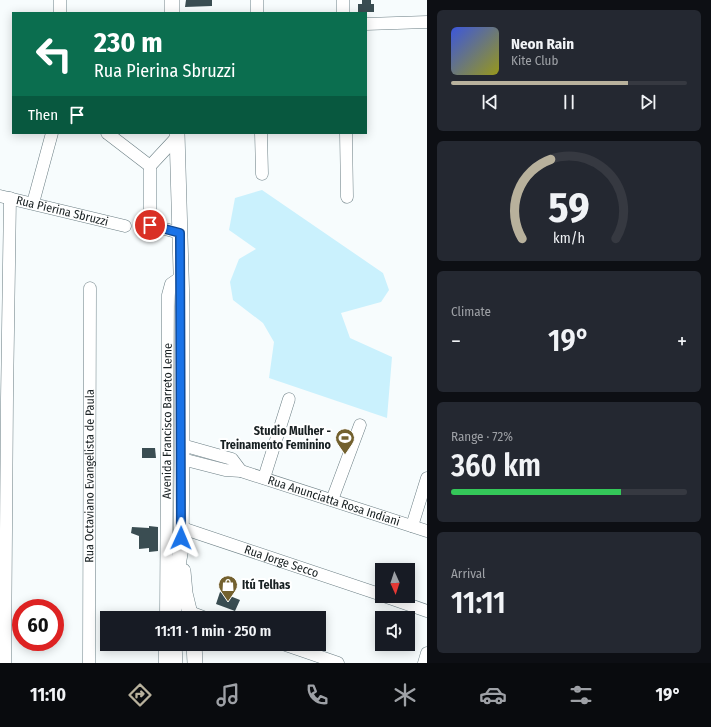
<!DOCTYPE html>
<html lang="en">
<head>
<meta charset="utf-8">
<style>
  :root { --surface:#171b24; --page:#242831; --text:#f1f3f6; --muted:#9ea1a6; --line:#363941; --accent:#b8b19c }
  body { margin:0; font-family:"Fira Sans Condensed",sans-serif; background:var(--page); color:var(--text); height:100vh; display:flex; flex-direction:column; font-size:15px; white-space:nowrap }
  * { box-sizing:border-box; margin:0 }
  p { font-size:13px; color:var(--muted) }
  .icon { flex:none; width:22px; height:22px; fill:none; stroke:currentColor; stroke-width:2; stroke-linecap:round; stroke-linejoin:round }
  .map { position:relative; flex:1; overflow:hidden }
  .panel { display:flex; flex-direction:column; gap:10px; padding:10px; background:#0d0f14; width:284px }
  .panel>* { flex:none }
  .top-card { position:absolute; left:12px; top:12px; width:355px; height:122px; border-radius:0px; box-shadow:0 2px 10px #0003; background:#0b6e4f; color:#fff; overflow:hidden }
  .needle { width:26px; rotate:177deg }
  .controls { position:absolute; left:375px; top:563px; display:grid; gap:8px }
  .controls a { display:grid; place-items:center; width:40px; height:40px; border-radius:0px; background:var(--surface); box-shadow:0 2px 10px #0003; font-size:20px }
  .speed { position:absolute; left:12px; top:599px; display:flex; gap:8px; font-size:20px; font-weight:700; text-align:center }
  .speed>* { display:grid; place-content:center; width:52px; height:52px; border-radius:50%; background:var(--surface); box-shadow:0 2px 10px #0003; line-height:1 }
  .speed .limit { border:6px solid #d22; background:#fff; color:#111 }
  .pin { position:absolute; display:grid; place-items:center; width:34px; height:34px; color:#fff; margin:-17px; border:2px solid #fff; border-radius:50%; box-shadow:0 1px 4px #0007 }
  .me { position:absolute; width:44px; margin:-22px; rotate:1deg; stroke-linejoin:round; filter:drop-shadow(0 0 3px #0008) }
  .turn { display:flex; align-items:center; gap:14px; height:84px; padding:0 16px; font-size:18px }
  .turn .icon { width:52px; height:52px; stroke-width:2.5 }
  .turn b { display:block; font-size:28px; line-height:34px }
  .then { display:flex; align-items:center; height:38px; padding:0 16px; background:#0003; gap:8px; font-size:15px }
  .big { font-size:30px; font-weight:600; line-height:1.1 }
  .panel .tile { flex:1; display:flex; flex-direction:column; justify-content:center; gap:6px; min-width:0; padding:0 14px; border-radius:6px; background:var(--page) }
  .panel .dial { align-items:center; gap:0 }
  .dial svg { height:104px; overflow:visible; fill:none; stroke:var(--line); stroke-width:7; stroke-linecap:round; text-anchor:middle }
  .dial text { fill:var(--text); stroke:none }
  .song { display:flex; align-items:center; gap:12px }
  .cover { width:48px; height:48px; border-radius:6px; background:linear-gradient(135deg,hsl(230 70% 55%),hsl(60 70% 35%)) }
  .played { height:4px; border-radius:2px; background:linear-gradient(90deg,var(--accent) 75%,var(--line) 75%) }
  .keys { display:flex; justify-content:space-around; direction:ltr }
  .heat { display:flex; justify-content:space-between; align-items:center; font-size:22px; direction:ltr }
  .charge { height:6px; border-radius:3px; background:linear-gradient(90deg,#34c759 72%,var(--line) 0) }
  .trip { position:absolute; left:100px; top:611px; width:226px; height:40px; border-radius:0px; background:var(--surface); box-shadow:0 2px 10px #0003; font-weight:600; line-height:40px; text-align:center }
  .tab-bar { display:flex; height:64px; justify-content:space-around; align-items:center; background:#090b0e; color:var(--muted) }
  .tab-bar .icon { width:28px; height:28px }
  .tab-bar .selected { color:var(--accent) }
  .tab-bar b { font-size:18px; color:var(--text) }
  main { display:flex; flex:1; min-height:0 }
  .map>svg:first-child { display:block }
  .green { fill:#caf1fd }
  .building { fill:#3a4d52 }
  .lines { fill:none; stroke-linecap:round; stroke-linejoin:round }
  .minor-casing { stroke:#6c7f85; stroke-width:13 }
  .major-casing { stroke:#6c7f85; stroke-width:16 }
  .minor { stroke:#fff; stroke-width:12 }
  .major { stroke:#fff; stroke-width:15 }
  .route-casing { stroke:#114b97; stroke-width:10 }
  .route { stroke:#1a73e8; stroke-width:7 }
  .labels { text-anchor:middle; stroke-width:4; stroke-linejoin:round; paint-order:stroke }
  .street-label { font-size:12px; fill:#182022; stroke:#fff }
  .poi-label { font-size:12px; font-weight:bold; fill:#182022; stroke:#fff; text-anchor:end }
</style>
</head>
<body>
<main>
<div class="map">
<svg width="427" height="663" viewBox="0 0 427 663">
  <rect width="100%" height="100%" fill="#f7fcfd"/>
  <path class="green" d="M262 190 383 273 389 290 381 302 341 313 350 338 392 357 387 418 269 378 274 342 263 323 233 300 230 282 239 259 256 249 229 230 235 198Z"/>
  <g class="building">
    <path d="M186 0H212V6L185 7Z"/>
    <path d="M362 0H371V4H374V12H358V4H362Z"/>
    <path d="M142 448H155L156 458H142Z"/>
    <path d="M149 526 158 527V551L149 552V548L139 549V536L131 533 132 527 149 528Z"/>
    <path d="M220 592 240 600 235 611 216 604Z"/>
  </g>
  <g class="lines">
    <defs>
      <g id="minor">
        <path d="M60 0V13"/>
        <path d="M257 0V13"/>
        <path d="M343 0V13"/>
        <path d="M366 24 427 22"/>
        <path d="M107 133 150 166"/>
        <path d="M261 133 262 174"/>
        <path d="M346 133 347 197"/>
        <path d="M177 137 150 166V225L180 233"/>
        <path id="s1" d="M0 196 125 226"/>
        <path d="M33 203 52 133"/>
        <path d="M182 445 232 459 241 471"/>
        <path id="s2" d="M182 459 225 470 241 471 427 531"/>
        <path d="M264 478 289 399"/>
        <path d="M332 500 360 425"/>
        <path d="M412 526 427 478"/>
        <path id="s3" d="M182 528 382 595"/>
        <path d="M384 596 427 611"/>
        <path d="M190 612 206 618"/>
        <path id="s4" d="M166 618 168 295 171 284 181 277"/>
        <path d="M283 644 338 663"/>
        <path d="M5 663 7 398 10 198"/>
        <path id="s5" d="M89 663 90 288"/>
        <path d="M165 663V644"/>
        <path d="M424 663 427 653"/>
      </g>
      <g id="major">
        <path d="M172 0V13"/>
        <path d="M183 571 185 593 191 618"/>
        <path d="M174 618 173 595 181 548 182 459V306L177 133"/>
        <path d="M174 644 175 663"/>
        <path d="M194 644 195 663"/>
      </g>
    </defs>
    <use href="#minor" class="minor-casing"/>
    <use href="#major" class="major-casing"/>
    <use href="#minor" class="minor"/>
    <use href="#major" class="major"/>
  </g>
  <g class="lines">
    <defs>
      <path id="route" d="M150 225 180 233 181 538"/>
    </defs>
    <use href="#route" class="route-casing"/>
    <use href="#route" class="route"/>
  </g>
  <defs>
    <symbol id="stadium-pin" viewBox="-11 -11 22 30"><path d="M0 17L-7.5 6A9.5 9.5 0 1 1 7.5 6Z" fill="#73612f" stroke="#fff"/><path d="M0-5a6.5 5 0 1 0 0 10a6.5 5 0 1 0 0-10ZM-3.5-1.8h7v3.6h-7Z" fill="#fff"/></symbol>
    <symbol id="shop-pin" viewBox="-11 -11 22 30"><path d="M0 17L-7.5 6A9.5 9.5 0 1 1 7.5 6Z" fill="#73612f" stroke="#fff"/><path d="M-5-2.5h2.3a2.7 3.5 0 0 1 5.4 0H5L5.5 6h-11ZM-1.5-2.5h3a1.5 2.3 0 0 0-3 0Z" fill="#fff"/></symbol>
  </defs>
  <g fill-rule="evenodd">
    <use href="#stadium-pin" x="334" y="427" width="22" height="30"/>
    <use href="#shop-pin" x="217" y="574" width="22" height="30"/>
  </g>
  <g class="labels">
    <g class="street-label">
      <text dy="4" stroke="none"><textPath href="#s1" startOffset="64">Rua Pierina Sbruzzi</textPath></text>
      <text dy="4" stroke="none"><textPath href="#s4" startOffset="197">Avenida Francisco Barreto Leme</textPath></text>
      <text dy="4" stroke="none"><textPath href="#s5" startOffset="187">Rua Octaviano Evangelista de Paula</textPath></text>
      <text dy="4" stroke="none"><textPath href="#s2" startOffset="158">Rua Anunciatta Rosa Indiani</textPath></text>
      <text dy="4" stroke="none"><textPath href="#s3" startOffset="105">Rua Jorge Secco</textPath></text>
    </g>
    <g class="poi-label">
      <text x="331" y="435">Studio Mulher -<tspan x="331" dy="14">Treinamento Feminino</tspan></text>
      <text x="242" y="589" text-anchor="start">Itú Telhas</text>
    </g>
  </g>
</svg>
<div class="controls">
<a><svg class="needle" viewBox="-14 -14 28 28"><path d="M0-13l5 13h-10z" fill="#e53935"/><path d="M0 13l5-13h-10z" fill="#9ea1a6"/></svg></a>
<a><svg class="icon" aria-label="sound" viewBox="0 0 24 24"><path d="M4 9h4l5-4v14l-5-4H4zM17 9q2 3 0 6"/></svg></a>
</div>
<div class="speed"><div class="limit">60</div></div>
<div class="pin" style="left:150px;top:225px;background:#d93025"><svg class="icon" aria-label="arrive" viewBox="0 0 24 24"><path d="M6 21V4h12l-3 4 3 4H6"/></svg></div>
<svg class="me" style="left:181px;top:538px" viewBox="-20 -20 40 40"><path d="M0-17L14 15 0 8-14 15z" fill="#1a73e8" stroke="#fff" stroke-width="4"/></svg>
<div class="trip">11:11 · 1 min · 250 m</div>
<div class="top-card">
<div class="turn"><svg class="icon" aria-label="left" viewBox="0 0 24 24"><path d="M17 20v-9H6M10 6l-5 5 5 5"/></svg><div><b>230 m</b>Rua Pierina Sbruzzi</div></div>
<div class="then">Then<svg class="icon" aria-label="arrive" viewBox="0 0 24 24"><path d="M6 21V4h12l-3 4 3 4H6"/></svg></div>
</div>
</div>
<section class="panel">
<div class="tile">
<div class="song"><i class="cover"></i><div><b>Neon Rain</b><p>Kite Club</p></div></div>
<div class="played"></div>
<div class="keys"><svg class="icon" aria-label="previous" viewBox="0 0 24 24"><path d="M18 5L8 12l10 7zM5 5v14"/></svg><svg class="icon" aria-label="pause" viewBox="0 0 24 24"><path d="M8 5v14M16 5v14"/></svg><svg class="icon" aria-label="next" viewBox="0 0 24 24"><path d="M6 5l10 7-10 7zM19 5v14"/></svg></div>
</div>
<div class="tile dial"><svg viewBox="0 0 100 80">
<path d="M14 69A42 42 0 1 1 86 69"/>
<path d="M14 69A42 42 0 0 1 36 8" stroke="#b8b19c"/>
<text x="50" y="56" font-size="32" font-weight="700">59</text>
<text x="50" y="72" font-size="11">km/h</text>
</svg></div>
<div class="tile"><p>Climate</p>
<div class="heat"><a>−</a><b class="big">19°</b><a>+</a></div>
</div>
<div class="tile"><p>Range · 72%</p><b class="big">360 km</b><div class="charge"></div></div>
<div class="tile"><p>Arrival</p><b class="big">11:11</b></div>
</section>
</main>
<nav class="tab-bar">
<b>11:10</b>
<svg class="icon selected" aria-label="directions" viewBox="0 0 24 24"><path d="M12 3l9 9-9 9-9-9zM9 14v-3h6M13 9l2 2-2 2"/></svg>
<svg class="icon" aria-label="music" viewBox="0 0 24 24"><path d="M9 18V5l10-2v13"/><circle cx="6" cy="18" r="3"/><circle cx="16" cy="16" r="3"/></svg>
<svg class="icon" aria-label="phone" viewBox="0 0 24 24"><path d="M5 4h4l2 5-3 2q2 4 5 5l2-3 5 2v4C11 20 4 13 5 4z"/></svg>
<svg class="icon" aria-label="climate" viewBox="0 0 24 24"><path d="M12 3v18M4 7l16 10M4 17L20 7"/></svg>
<svg class="icon" aria-label="car" viewBox="0 0 24 24"><path d="M5 17H2v-5l4-1 3-4h7l3 4 3 1v5h-3M9 17h6M6 11h13"/><circle cx="7" cy="17" r="2"/><circle cx="17" cy="17" r="2"/></svg>
<svg class="icon" aria-label="filters" viewBox="0 0 24 24"><path d="M4 7h16M4 17h16"/><circle cx="9" cy="7" r="2"/><circle cx="15" cy="17" r="2"/></svg>
<b>19°</b>
</nav>
</body>
</html>
